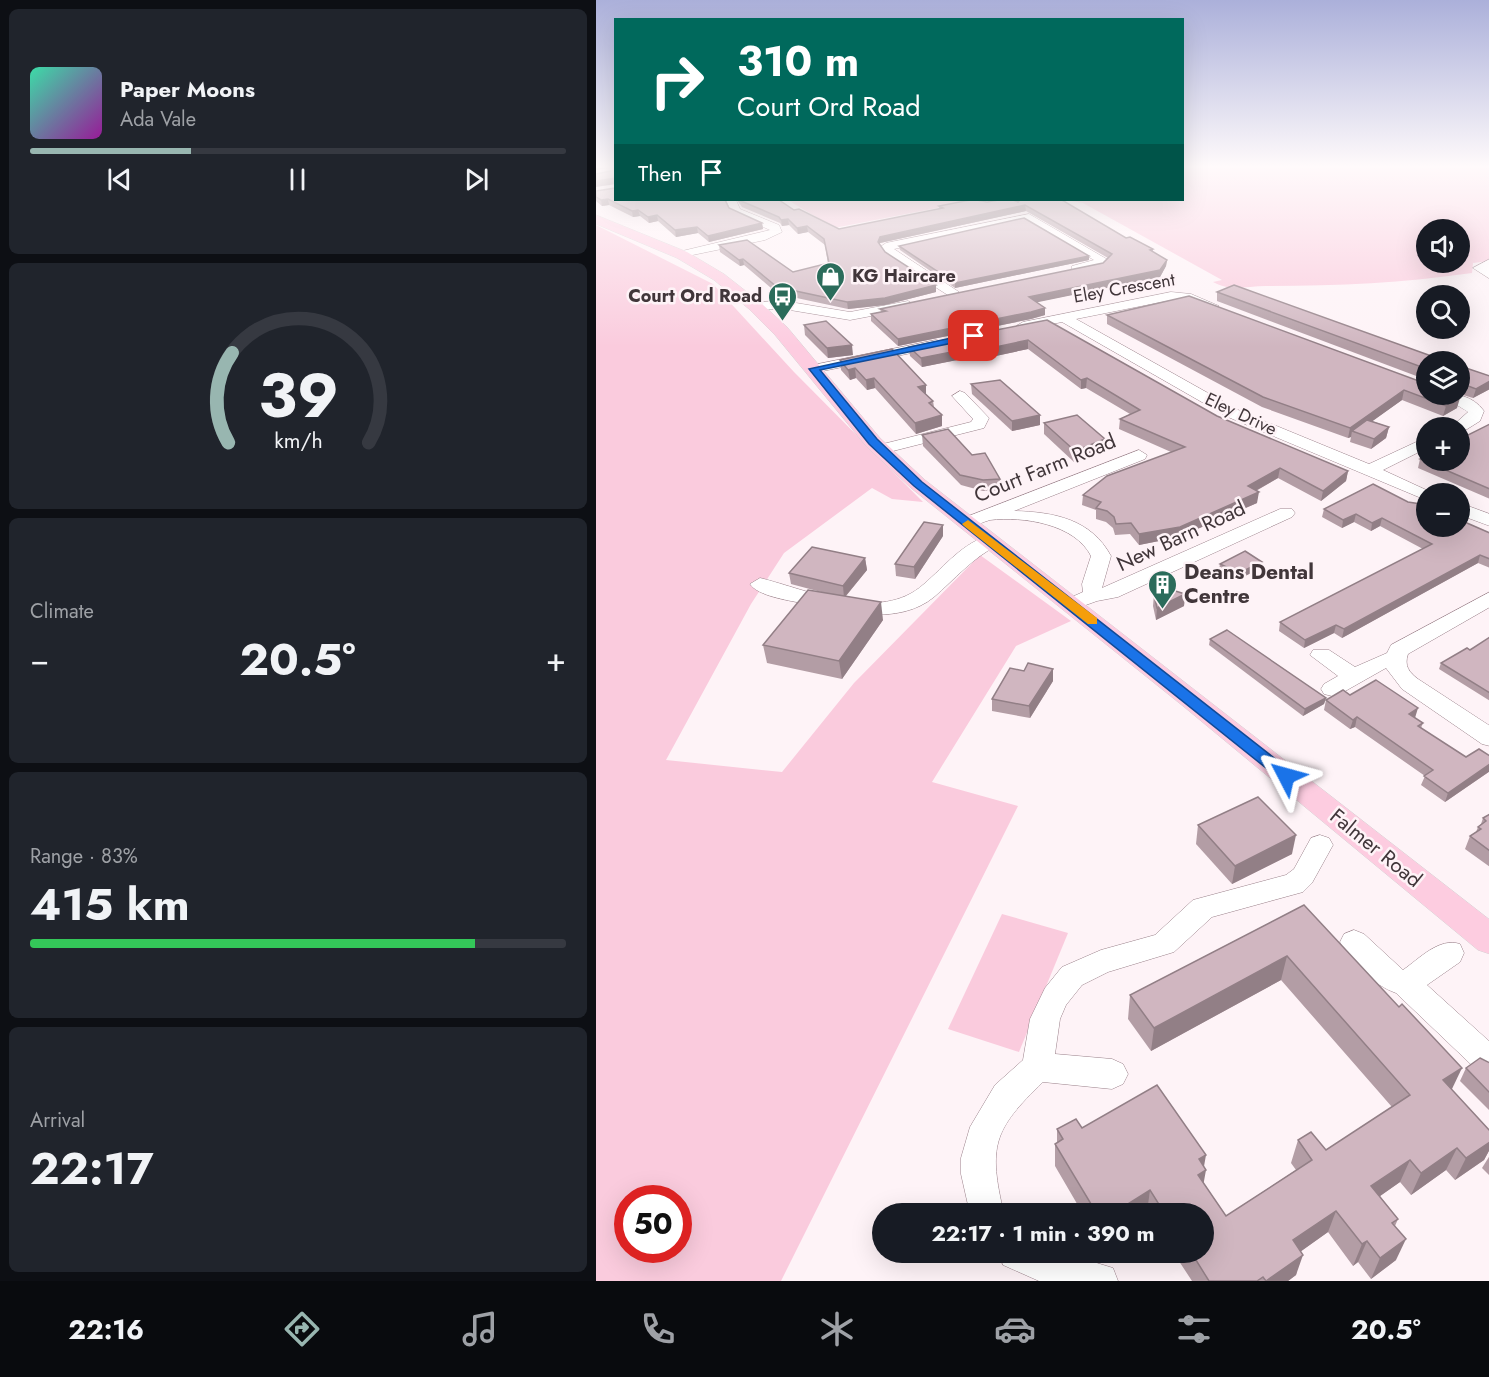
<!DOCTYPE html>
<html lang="en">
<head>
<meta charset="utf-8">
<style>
  :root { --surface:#171b24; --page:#20242c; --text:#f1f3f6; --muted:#9ea1a6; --line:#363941; --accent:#98b6b0 }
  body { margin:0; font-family:Jost,sans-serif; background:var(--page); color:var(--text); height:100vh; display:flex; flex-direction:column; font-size:22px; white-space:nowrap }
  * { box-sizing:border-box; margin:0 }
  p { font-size:20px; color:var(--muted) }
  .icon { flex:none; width:33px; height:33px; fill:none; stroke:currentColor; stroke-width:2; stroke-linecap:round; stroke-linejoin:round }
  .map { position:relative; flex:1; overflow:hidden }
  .side { display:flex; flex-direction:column; gap:9px; padding:9px; background:#0d0f14; width:596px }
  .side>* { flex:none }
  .top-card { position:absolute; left:18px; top:18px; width:570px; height:183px; border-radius:0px; box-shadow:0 6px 24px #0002; background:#00695c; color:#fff; overflow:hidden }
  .controls { position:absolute; left:820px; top:219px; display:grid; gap:12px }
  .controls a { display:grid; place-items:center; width:54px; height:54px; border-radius:50%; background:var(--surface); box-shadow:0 6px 24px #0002; font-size:30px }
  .speed { position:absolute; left:18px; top:1185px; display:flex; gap:12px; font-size:30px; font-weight:700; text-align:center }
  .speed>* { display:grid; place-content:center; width:78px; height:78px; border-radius:50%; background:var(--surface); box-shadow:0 6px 24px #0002; line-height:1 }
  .speed .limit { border:9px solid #d22; background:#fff; color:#111 }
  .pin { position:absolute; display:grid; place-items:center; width:51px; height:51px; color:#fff; margin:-26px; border-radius:12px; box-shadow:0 3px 9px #0006 }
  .me { position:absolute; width:66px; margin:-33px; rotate:309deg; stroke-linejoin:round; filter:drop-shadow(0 0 4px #0008) }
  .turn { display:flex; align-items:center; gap:21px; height:126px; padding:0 24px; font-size:27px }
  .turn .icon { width:78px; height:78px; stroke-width:2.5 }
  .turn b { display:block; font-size:42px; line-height:51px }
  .then { display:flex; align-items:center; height:57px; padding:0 24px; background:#0003; gap:12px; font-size:22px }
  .big { font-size:45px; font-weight:700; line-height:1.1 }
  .side .card { flex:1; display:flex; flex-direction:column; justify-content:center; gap:9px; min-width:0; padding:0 21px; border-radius:9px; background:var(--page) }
  .side .dial { align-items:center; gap:0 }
  .dial svg { height:156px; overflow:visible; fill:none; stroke:var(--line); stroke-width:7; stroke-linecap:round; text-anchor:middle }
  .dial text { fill:var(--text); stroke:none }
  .song { display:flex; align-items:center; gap:18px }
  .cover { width:72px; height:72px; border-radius:9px; background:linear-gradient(135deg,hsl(160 70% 55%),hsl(300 70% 35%)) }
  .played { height:6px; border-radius:3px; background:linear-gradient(90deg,var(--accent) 30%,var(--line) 30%) }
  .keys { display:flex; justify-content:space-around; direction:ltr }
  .heat { display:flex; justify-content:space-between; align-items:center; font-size:33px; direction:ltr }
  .charge { height:9px; border-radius:4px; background:linear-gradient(90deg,#34c759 83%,var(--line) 0) }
  .trip { position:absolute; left:276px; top:1203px; width:342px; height:60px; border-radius:30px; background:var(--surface); box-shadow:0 6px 24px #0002; font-weight:700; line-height:60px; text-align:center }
  .dock { display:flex; height:96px; justify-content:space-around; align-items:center; background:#090b0e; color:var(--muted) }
  .dock .icon { width:42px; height:42px }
  .dock .selected { color:var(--accent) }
  .dock b { font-size:27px; color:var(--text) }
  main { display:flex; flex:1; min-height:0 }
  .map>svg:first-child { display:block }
  .green { fill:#facbdd; fill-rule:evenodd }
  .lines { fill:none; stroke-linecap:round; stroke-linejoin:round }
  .minor-casing { stroke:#9a818a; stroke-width:1 }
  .major-casing { stroke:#d5d3d4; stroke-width:1 }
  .minor { fill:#fff; fill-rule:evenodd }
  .major { fill:#fdcce0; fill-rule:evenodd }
  .wall { fill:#b39da5 }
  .shaded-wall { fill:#927f86 }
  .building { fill:#d0b6c0; stroke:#927f86; stroke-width:1.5 }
  .route { fill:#1a73e8; stroke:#114b97; stroke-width:1.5 }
  .slow { fill:#f59e0b }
  .labels { text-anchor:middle; stroke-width:5; stroke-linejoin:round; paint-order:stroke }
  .far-poi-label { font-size:18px; font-weight:bold; fill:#41363a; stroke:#fef3f7; text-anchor:start }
  .far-street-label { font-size:18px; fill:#41363a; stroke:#fef3f7 }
  .street-label { font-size:21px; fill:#41363a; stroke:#fef3f7 }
  .poi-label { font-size:21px; font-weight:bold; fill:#41363a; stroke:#fef3f7; text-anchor:start }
</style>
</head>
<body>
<main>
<section class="side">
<div class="card">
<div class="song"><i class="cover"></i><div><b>Paper Moons</b><p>Ada Vale</p></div></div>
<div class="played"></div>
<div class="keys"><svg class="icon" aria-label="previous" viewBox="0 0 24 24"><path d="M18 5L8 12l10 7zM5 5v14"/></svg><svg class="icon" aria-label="pause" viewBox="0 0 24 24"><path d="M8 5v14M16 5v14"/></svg><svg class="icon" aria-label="next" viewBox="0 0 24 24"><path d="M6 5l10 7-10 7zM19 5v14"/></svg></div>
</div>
<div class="card dial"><svg viewBox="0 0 100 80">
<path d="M14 69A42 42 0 1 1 86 69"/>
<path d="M14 69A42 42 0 0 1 16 23" stroke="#98b6b0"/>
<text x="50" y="56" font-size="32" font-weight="700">39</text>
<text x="50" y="72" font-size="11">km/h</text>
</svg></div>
<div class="card"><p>Climate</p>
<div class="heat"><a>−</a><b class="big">20.5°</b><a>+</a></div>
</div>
<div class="card"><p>Range · 83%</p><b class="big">415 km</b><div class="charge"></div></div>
<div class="card"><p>Arrival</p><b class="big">22:17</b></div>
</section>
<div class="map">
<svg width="894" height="1281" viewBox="0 0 894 1281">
  <rect width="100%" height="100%" fill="#fef3f7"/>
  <g class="green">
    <path d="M587 168H893V261L877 263 876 273C806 283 740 286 670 286 649 286 635 292 617 282L626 280 487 203 467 200H586ZM831 230H864V262H831Z"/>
    <path d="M192 200H382L238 228Z"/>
    <path d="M0 225 117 284 198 372 327 502 296 499 276 488 188 553 155 604 70 760 186 772 258 683 384 555 475 621 420 646 336 782 422 806 185 1281H0ZM32 1198H82V1250H32Z"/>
    <path d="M406 914 472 933 423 1052 352 1029Z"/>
  </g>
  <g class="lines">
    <defs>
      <g id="minor">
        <path d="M130 200H140L144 209 183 225 186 232 169 240 82 258V252L174 230 136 213Z"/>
        <path d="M433 214 514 261 484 272H476V266L498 260 431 221 298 249 363 292 364 295 358 299 291 256 284 247 290 243Z"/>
        <path d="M894 259V279L877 268Z"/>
        <path d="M575 292 595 294 623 306 616 310 588 301 575 300 480 319 644 411 773 464 831 437V448L787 470 839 494H831V499L825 498 632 417 466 322 427 330 420 326 427 322Z"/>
        <path d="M188 301 254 312 312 301 319 305 312 309 254 320 188 309 159 310 152 306 159 302Z"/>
        <path d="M340 340 345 341V347L217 373 210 369 217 365Z"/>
        <path d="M364 391 369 393 393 418 388 428 285 454 277 449 279 446 375 422 377 419 356 396Z"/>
        <path d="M843 394C861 394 876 395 888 411L884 421 868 431 864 432V428H854L872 412Z"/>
        <path d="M543 450 551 455 549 459 418 511C458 512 495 519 515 556L506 588 684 509H696L699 513 696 517 522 597 501 601 476 610 469 608 466 604 469 600 487 592 486 584 495 556C479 524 427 516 394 520 386 522 378 527 371 528L362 523 365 519Z"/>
        <path d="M864 503 894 514V526L864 515Z"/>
        <path d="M395 535 404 541 402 545C376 558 359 579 338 597 303 626 245 613 205 603 191 600 162 596 154 584L164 578C213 590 284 624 328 584 349 566 367 542 395 535Z"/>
        <path d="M894 592V607L812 654C808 666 813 672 822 679L894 726V746L886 744 806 689 790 668 744 694 736 696 728 694 725 689 728 684 742 676 714 655 717 650H733L759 667 791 653 795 645Z"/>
        <path d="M724 835 733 838 737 845 716 883 707 892 616 917 578 952 512 972 486 985 470 1005 464 1019 459 1054 516 1059 527 1064 532 1074 527 1084 516 1089 447 1082C397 1130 392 1146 408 1214H374L365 1174V1158L374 1127 399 1085 427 1060 434 1019 449 988 466 967 505 950 559 935 597 900 690 875 698 869 715 838Z"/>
        <path d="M758 930 768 934 807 970C823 959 843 937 864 944L868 953 864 962 831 985 894 1042V1076L883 1072 800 993C778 985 755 964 744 942L748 934Z"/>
        <path d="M403 1252H465L517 1268 522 1281H443L407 1265Z"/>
      </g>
      <path id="major" d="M0 215 91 252 128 274 165 303 191 327 284 438 329 480 894 920V954L882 950 587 706 315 488 270 446 179 335 153 309 118 280 81 258 0 224Z"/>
    </defs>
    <use href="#minor" class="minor-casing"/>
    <use href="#major" class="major-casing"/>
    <use href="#minor" class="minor"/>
    <use href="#major" class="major"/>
  </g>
  <g class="wall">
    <path d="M0 191 133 208 166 223 167 229 113 242 102 233 80 237 62 221 53 223 44 216 37 217 13 205 6 206 0 201Z"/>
    <path d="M141 200H183L198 210 243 229 343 209V206L391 202H422L530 238 557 249V252L571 260 570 266 564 277 440 302 449 315 435 319 302 346 275 321V314L285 312 284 309 507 263 512 258 430 211 284 243V245L289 252 340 285V292L289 305 252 309 182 294 148 265 144 266 124 252 123 245 197 272 232 264 229 245 212 232 202 234 193 225 186 226 184 223 146 207Z"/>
    <path d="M303 246 493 260 359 288 304 250Z"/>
    <path d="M621 292 831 362V380L621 301Z"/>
    <path d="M593 296 861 408 847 416 806 400 776 421 793 427 790 438 775 449 754 442 755 437 752 438 666 407 511 324V315Z"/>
    <path d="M451 320 621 416 752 471 750 481 725 501 682 478 660 491 661 503 583 537 543 545 534 534 519 535 517 528 510 522 500 519V510L486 505 487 495 575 452 523 429 524 419 534 414 490 388 485 389 432 349 395 357 391 354 326 367 314 356 313 347Z"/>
    <path d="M208 325 257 355 232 358 209 335Z"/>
    <path d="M244 360 330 395 337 401 338 407 346 415V426L320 434 279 388 271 390 260 378 254 380 245 370Z"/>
    <path d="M864 366 894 376V389L877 398 864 394Z"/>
    <path d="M375 384 444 425 416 431 376 394Z"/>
    <path d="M448 423 509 450 478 462 448 434Z"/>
    <path d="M894 424V499L822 468 824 459Z"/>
    <path d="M326 435 404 479 405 490 387 491 365 485 327 446Z"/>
    <path d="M777 484 831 526 894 533V568L882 563 746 638 738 633 708 648 683 631 684 622 827 549 784 526 775 531 758 522 746 528 726 517 728 509Z"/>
    <path d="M347 536 319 579 300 576 299 564Z"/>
    <path d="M269 558 271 570 250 596 287 620 246 679 171 663 167 645 225 592 195 584 193 573Z"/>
    <path d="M624 564 665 568 643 579 623 569Z"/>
    <path d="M558 594H589L588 606 560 620 557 606Z"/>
    <path d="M894 637V701L843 669 845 663 874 650Z"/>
    <path d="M614 639 730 698 728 704 707 716 613 645Z"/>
    <path d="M457 669V681L434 718 396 711V699L428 671Z"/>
    <path d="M754 695 819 718 827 723 825 728 870 757 894 756V771L849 802 825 785 829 776 759 727 754 729 728 710 730 700Z"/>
    <path d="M894 814V867L869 849 874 836 880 832 882 827 885 824 887 818Z"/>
    <path d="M602 825 696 854 636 884 600 844Z"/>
    <path d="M708 905 856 1090 894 1131V1149L888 1160 859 1180 850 1170 815 1195 804 1182 784 1196 802 1219 799 1226 800 1260 775 1279 762 1262 757 1266 732 1232 705 1251 700 1275 692 1281H596L577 1252H608V1214H552L551 1212 549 1214H487L459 1166V1144L461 1143V1129L486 1128 608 1167 607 1182 630 1216 700 1170 695 1163 702 1140 730 1150 796 1107 685 980 555 1051 532 1019 534 995Z"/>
    <path d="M894 1063V1111L864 1081 870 1068Z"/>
    <path d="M894 1155V1176L886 1168Z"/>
  </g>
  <g class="shaded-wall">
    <path d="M0 168H12L0 170Z"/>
    <path d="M20 178V184L0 187V181Z"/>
    <path d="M12 199 13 205 6 206 5 200Z"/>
    <path d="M429 205 430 211 284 243 282 248V242L284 237Z"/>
    <path d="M42 210 44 216 37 217 36 211Z"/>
    <path d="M61 215 62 221 53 223 52 217Z"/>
    <path d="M192 219 193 225 186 226 185 220Z"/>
    <path d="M166 223 167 229 113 242 112 236Z"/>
    <path d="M211 226 212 232 202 234 201 228Z"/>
    <path d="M101 227 102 233 80 237 79 230Z"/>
    <path d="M493 256V260L359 288V283Z"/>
    <path d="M147 259 148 265 144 266 143 260Z"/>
    <path d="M571 260 570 266 564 277 433 304V297Z"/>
    <path d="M340 285V292L289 305 252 309 251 302Z"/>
    <path d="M449 308V315L435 319 302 346V339Z"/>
    <path d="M432 340V349L395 357V348Z"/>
    <path d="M256 345 257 355 232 358 231 348Z"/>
    <path d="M391 345V354L326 367 325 358Z"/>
    <path d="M259 368 260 378 254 380 252 370Z"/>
    <path d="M278 378 279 388 271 390 270 380Z"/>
    <path d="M491 378 490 388 485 389V380Z"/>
    <path d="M894 381V389L877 398 880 389Z"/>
    <path d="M330 385V396L322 387Z"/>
    <path d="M808 390 806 400 760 433 756 431 755 437 752 438 754 428Z"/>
    <path d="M864 398 861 408 847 416 850 406Z"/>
    <path d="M346 415V426L320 434 319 423Z"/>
    <path d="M444 415V425L416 431V421Z"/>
    <path d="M793 427 790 438 775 449 778 439Z"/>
    <path d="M509 439V450L478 462 479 451Z"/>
    <path d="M684 468 682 478 650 496 652 486Z"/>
    <path d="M752 471 750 481 725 501 727 491Z"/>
    <path d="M663 492 661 503 583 537 543 545V534Z"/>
    <path d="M760 514 758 522 746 528 747 520Z"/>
    <path d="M786 518 784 526 775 531 776 523Z"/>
    <path d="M347 525V536L319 579 318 567Z"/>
    <path d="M884 555 882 563 746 638 748 629Z"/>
    <path d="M269 558 271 570 248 598 247 586Z"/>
    <path d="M666 562 665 568 643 579V573Z"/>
    <path d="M589 594 588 606 560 620 561 608Z"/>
    <path d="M285 602 287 620 246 679 243 661Z"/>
    <path d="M740 625 738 633 708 648 709 640Z"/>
    <path d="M457 669V681L434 718 433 706Z"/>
    <path d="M730 698 728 704 707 716 709 709Z"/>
    <path d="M822 708 819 718 813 714Z"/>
    <path d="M761 717 759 727 754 729 757 720Z"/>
    <path d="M894 764V771L849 802 852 793Z"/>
    <path d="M700 835 696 854 636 884 639 866Z"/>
    <path d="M691 956 685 980 555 1051 558 1028Z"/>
    <path d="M866 1068 855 1091 847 1080Z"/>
    <path d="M894 1142V1149L888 1160 859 1180 870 1158Z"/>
    <path d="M861 1148 850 1170 815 1195 825 1173Z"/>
    <path d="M610 1155 607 1172 610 1170 606 1192 598 1197 603 1159Z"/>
    <path d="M814 1160 804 1182 767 1208 775 1186Z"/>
    <path d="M554 1190 551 1212 549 1214H516Z"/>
    <path d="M740 1211 732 1232 690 1262 697 1240Z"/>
    <path d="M810 1239 800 1260 775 1279 784 1258Z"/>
    <path d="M771 1241 762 1262 757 1266 766 1244Z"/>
    <path d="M707 1255 700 1275 692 1281H669Z"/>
  </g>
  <g class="building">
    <path d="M20 168V178L0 181V174L19 170Z"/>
    <path d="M20 184V200H129L133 208 166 223 112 236 101 227 79 230 61 215 52 217 42 210 36 211 12 199 5 200 0 197V191L19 188Z"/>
    <path d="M144 200H183L198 210 203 209 243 229 347 208 343 206 374 200H381L391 202 403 200H417L422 202 424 200H466L530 238 534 237 557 249 554 250 571 260 564 270 433 297 449 308 435 312 302 339 275 314 290 311 284 309 507 263 516 254 429 205 284 237 282 242 289 252 340 285 289 298 251 302 181 287 147 259 143 260 123 245 151 240 197 272 233 263 228 239 211 226 201 228 192 219 185 220 183 217 145 201Z"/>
    <path d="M428 218 493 256 359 283 303 246Z"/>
    <path d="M638 285 852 362H831V369L621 292Z"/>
    <path d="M593 296 831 384V394H858L864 398 850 406 808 390 754 428 667 397 511 315Z"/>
    <path d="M451 320 621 416 752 471 727 491 684 468 652 486 663 492 584 527 543 534 535 523 520 524 518 517 511 511 500 508 505 502 487 495 511 476 589 447 524 419 544 410 491 378 485 380 432 340 395 348 391 345 325 358 313 347Z"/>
    <path d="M230 321 256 345 231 348 208 325Z"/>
    <path d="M296 349 330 385 322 387 337 401 333 403 346 415 319 423 278 378 270 380 259 368 252 370 244 360Z"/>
    <path d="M864 366 894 376V381L880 389 864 383Z"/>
    <path d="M404 380 444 415 416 421 375 384Z"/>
    <path d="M481 415 509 439 479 451 448 423Z"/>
    <path d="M771 420 793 427 778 439 756 431Z"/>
    <path d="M894 424V489L824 459 831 456V460H864V439Z"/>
    <path d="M352 429 376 455 389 453 404 479 387 480 364 475 326 435Z"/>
    <path d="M777 484 812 502 825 504 831 507V526H864V520L894 533V559L884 555 748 629 740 625 709 640 684 622 836 544 786 518 776 523 760 514 747 520 728 509Z"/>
    <path d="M328 522 347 525 318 567 299 564Z"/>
    <path d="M216 547 269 558 247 586 193 573Z"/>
    <path d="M649 551 666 562 643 573 624 564Z"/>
    <path d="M563 586 589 594 561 608 558 594Z"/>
    <path d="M212 590 285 602 243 661 167 645Z"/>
    <path d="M631 630 730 698 709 709 614 639Z"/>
    <path d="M894 637V693L845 663 871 648 874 650Z"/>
    <path d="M432 663 457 669 433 706 396 699 414 668 428 671Z"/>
    <path d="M780 680 822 708 813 714 827 723 822 726 870 757 883 749 894 756V764L852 793 828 776 837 770 761 717 757 720 730 700 747 690 754 695Z"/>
    <path d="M662 797 700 835 639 866 602 825Z"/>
    <path d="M894 814V851L874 836 885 829 882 827 890 821 887 818Z"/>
    <path d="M708 905 803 1007 806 1004 866 1068 847 1080 894 1131V1142L870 1158 861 1148 825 1173 814 1160 775 1186 802 1219 796 1223 810 1239 784 1258 771 1241 766 1244 740 1211 697 1240 707 1255 670 1281 667 1277 661 1281H613L595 1252H608V1214H569L554 1190 516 1214H501L459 1144 467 1139 461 1129 480 1119 486 1128 561 1085 610 1155 603 1159 610 1170 602 1175 630 1216 716 1160 702 1140 715 1132 730 1150 814 1095 691 956 558 1028 534 995Z"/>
    <path d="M884 1058 894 1063V1093L870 1068Z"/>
  </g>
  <linearGradient id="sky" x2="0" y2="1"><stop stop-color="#abb0da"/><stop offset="0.48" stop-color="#fffafb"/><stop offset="1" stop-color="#fffafb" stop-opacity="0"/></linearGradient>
  <rect width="894" height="347" fill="url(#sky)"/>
  <path class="route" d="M378 333 382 336 381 338 224 370 281 439 326 482 696 772 698 776 696 780H685L318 486 273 444 213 369Z"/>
  <path class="slow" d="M372 520 501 618V624H492L368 526 366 524Z"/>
  <defs>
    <symbol id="shop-pin" viewBox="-11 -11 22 30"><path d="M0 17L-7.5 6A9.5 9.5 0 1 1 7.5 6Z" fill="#2b6c5b" stroke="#fef3f7"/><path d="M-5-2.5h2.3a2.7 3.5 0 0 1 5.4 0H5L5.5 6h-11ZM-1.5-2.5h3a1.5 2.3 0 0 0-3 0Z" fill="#fff"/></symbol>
    <symbol id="bus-pin" viewBox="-11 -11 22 30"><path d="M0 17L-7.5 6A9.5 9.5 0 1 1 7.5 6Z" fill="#2b6c5b" stroke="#fef3f7"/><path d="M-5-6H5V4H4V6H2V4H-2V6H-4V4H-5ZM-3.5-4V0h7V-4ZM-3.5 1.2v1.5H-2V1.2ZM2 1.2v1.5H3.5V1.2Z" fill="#fff"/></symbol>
    <symbol id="building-pin" viewBox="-11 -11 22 30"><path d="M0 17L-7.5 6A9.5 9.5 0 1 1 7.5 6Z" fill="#2b6c5b" stroke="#fef3f7"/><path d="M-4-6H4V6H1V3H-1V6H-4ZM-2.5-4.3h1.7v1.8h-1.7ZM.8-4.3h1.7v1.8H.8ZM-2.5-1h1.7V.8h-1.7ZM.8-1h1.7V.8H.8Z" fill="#fff"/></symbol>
  </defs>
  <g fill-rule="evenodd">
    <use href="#shop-pin" x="218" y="260" width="33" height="45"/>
    <use href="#bus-pin" x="170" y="280" width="33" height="45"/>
    <use href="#building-pin" x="550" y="568" width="33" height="45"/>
  </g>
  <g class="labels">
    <g class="far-poi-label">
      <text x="256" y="282">KG Haircare</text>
      <text x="166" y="302" text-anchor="end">Court Ord Road</text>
    </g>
    <g class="far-street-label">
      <text transform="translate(528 288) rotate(-10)" y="6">Eley Crescent</text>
      <text transform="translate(645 414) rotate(25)" y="6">Eley Drive</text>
    </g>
    <g class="street-label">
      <text transform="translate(449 468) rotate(-22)" y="7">Court Farm Road</text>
      <text transform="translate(585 536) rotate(-25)" y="7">New Barn Road</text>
      <text transform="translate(780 848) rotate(39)" y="7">Falmer Road</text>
    </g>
    <g class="poi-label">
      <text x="588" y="579">Deans Dental<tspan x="588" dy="24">Centre</tspan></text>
    </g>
  </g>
</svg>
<div class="controls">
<a><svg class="icon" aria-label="sound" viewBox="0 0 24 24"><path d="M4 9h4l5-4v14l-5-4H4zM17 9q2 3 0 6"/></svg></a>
<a><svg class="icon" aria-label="search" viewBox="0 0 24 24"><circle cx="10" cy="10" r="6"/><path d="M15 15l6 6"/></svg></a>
<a><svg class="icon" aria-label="layers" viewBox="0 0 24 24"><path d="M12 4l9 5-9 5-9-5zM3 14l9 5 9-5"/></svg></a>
<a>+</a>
<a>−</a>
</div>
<div class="speed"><div class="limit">50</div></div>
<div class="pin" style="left:378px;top:336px;background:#d93025"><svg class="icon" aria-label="arrive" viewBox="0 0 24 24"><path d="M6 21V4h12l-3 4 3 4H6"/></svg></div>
<svg class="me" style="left:690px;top:776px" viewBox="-20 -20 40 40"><path d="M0-17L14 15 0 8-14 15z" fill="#1a73e8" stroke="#fff" stroke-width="4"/></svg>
<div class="trip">22:17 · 1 min · 390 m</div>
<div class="top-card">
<div class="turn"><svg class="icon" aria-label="right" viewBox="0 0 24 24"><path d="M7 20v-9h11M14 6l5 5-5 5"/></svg><div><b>310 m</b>Court Ord Road</div></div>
<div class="then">Then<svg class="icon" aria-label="arrive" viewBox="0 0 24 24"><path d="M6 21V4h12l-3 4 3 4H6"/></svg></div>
</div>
</div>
</main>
<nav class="dock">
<b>22:16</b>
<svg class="icon selected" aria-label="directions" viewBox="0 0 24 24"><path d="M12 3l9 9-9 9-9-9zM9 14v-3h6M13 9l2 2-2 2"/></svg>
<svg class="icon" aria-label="music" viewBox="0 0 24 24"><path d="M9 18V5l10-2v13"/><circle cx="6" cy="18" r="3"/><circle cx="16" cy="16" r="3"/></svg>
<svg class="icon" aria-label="phone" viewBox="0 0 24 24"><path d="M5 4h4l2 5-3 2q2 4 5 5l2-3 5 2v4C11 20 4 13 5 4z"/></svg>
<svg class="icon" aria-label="climate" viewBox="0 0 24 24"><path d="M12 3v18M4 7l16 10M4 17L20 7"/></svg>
<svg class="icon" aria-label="car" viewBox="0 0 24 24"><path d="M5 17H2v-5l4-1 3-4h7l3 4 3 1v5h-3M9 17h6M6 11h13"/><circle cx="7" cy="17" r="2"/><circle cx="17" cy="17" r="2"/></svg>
<svg class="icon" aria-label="filters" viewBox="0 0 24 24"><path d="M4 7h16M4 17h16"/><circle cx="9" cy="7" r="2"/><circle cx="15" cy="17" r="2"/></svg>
<b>20.5°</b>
</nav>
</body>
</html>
